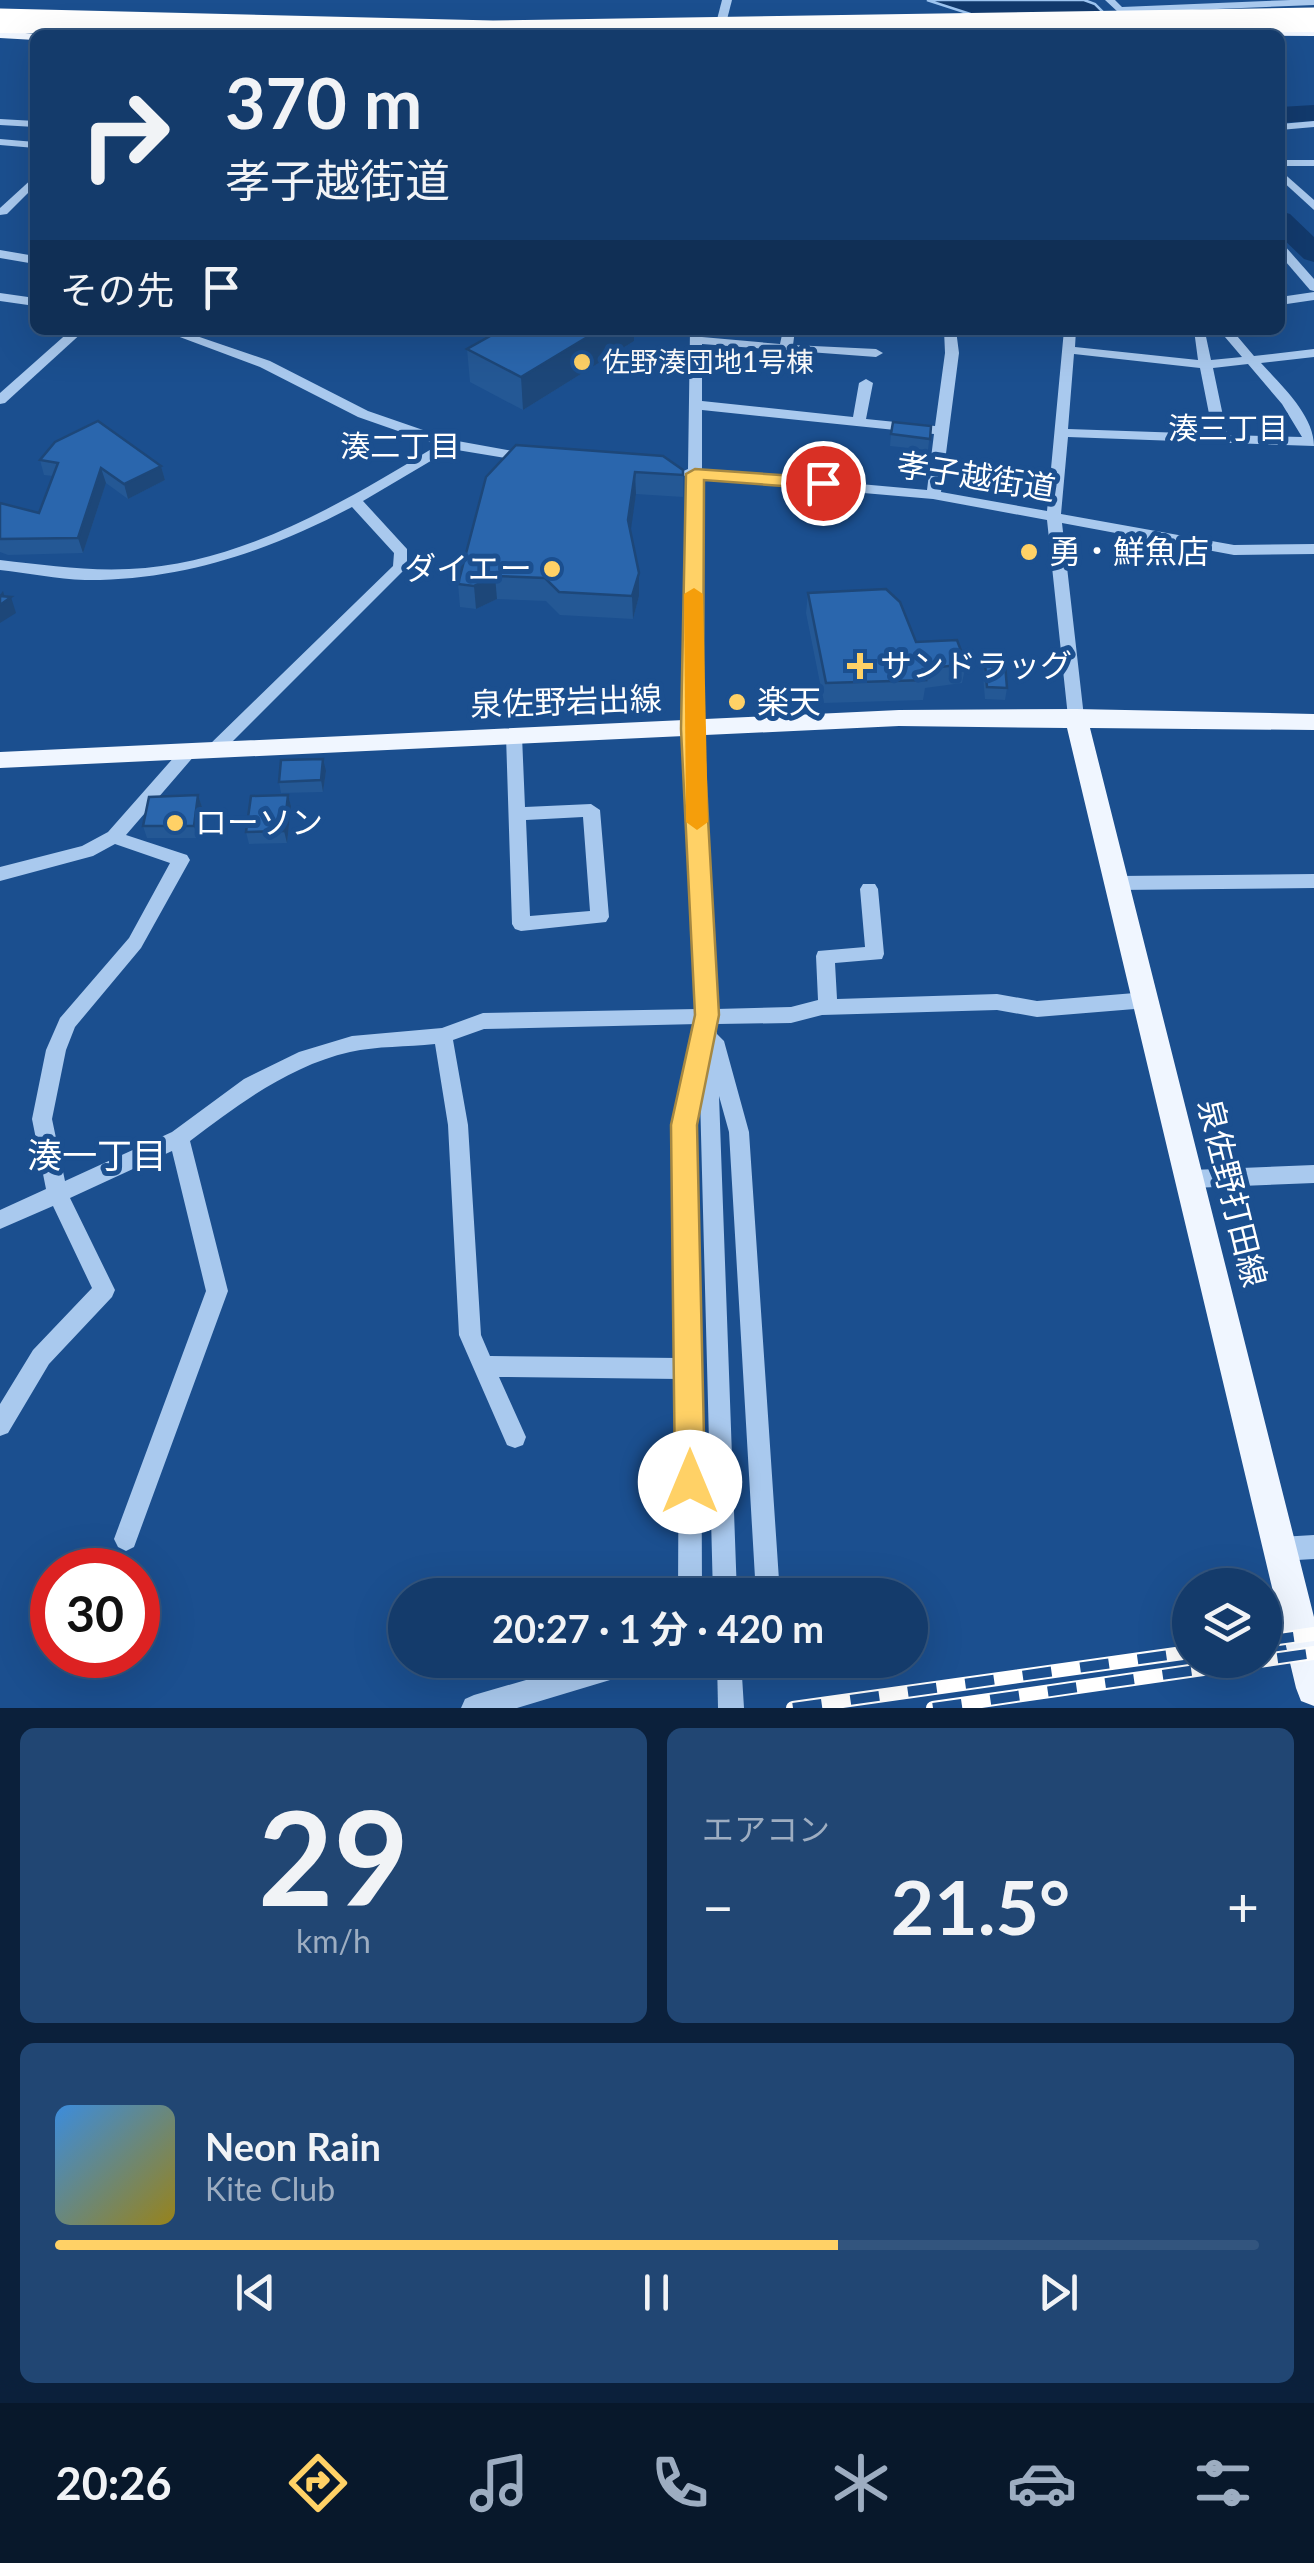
<!DOCTYPE html>
<html lang="ja">
<head>
<meta charset="utf-8">
<style>
  :root { --surface:#143b6b; --page:#214673; --text:#f1f3f6; --muted:#9dadc1; --line:#33557e; --accent:#ffd166 }
  body { margin:0; font-family:Lato,"Noto Sans JP",sans-serif; background:var(--page); color:var(--text); height:100vh; display:flex; flex-direction:column; font-size:38px; white-space:nowrap }
  * { box-sizing:border-box; margin:0 }
  p { font-size:32px; color:var(--muted) }
  .icon { flex:none; width:55px; height:55px; fill:none; stroke:currentColor; stroke-width:2; stroke-linecap:round; stroke-linejoin:round }
  .map { position:relative; height:1708px; overflow:hidden }
  .panel { display:flex; flex-direction:column; gap:20px; padding:20px; background:#0b203b; flex:1 }
  .panel>* { flex:none }
  .hud { position:absolute; left:30px; top:30px; width:1255px; height:305px; border-radius:15px; box-shadow:0 10px 40px #0002,0 0 0 2px var(--line); background:#143b6b; color:var(--text); overflow:hidden }
  .tools { position:absolute; left:1172px; top:1568px; display:grid; gap:20px }
  .tools a { display:grid; place-items:center; width:110px; height:110px; border-radius:50%; background:var(--surface); box-shadow:0 10px 40px #0002,0 0 0 2px var(--line); font-size:50px }
  .speed { position:absolute; left:30px; top:1548px; display:flex; gap:20px; font-size:50px; font-weight:700; text-align:center }
  .speed>* { display:grid; place-content:center; width:130px; height:130px; border-radius:50%; background:var(--surface); box-shadow:0 10px 40px #0002,0 0 0 2px var(--line); line-height:1 }
  .speed .limit { border:15px solid #d22; background:#fff; color:#111 }
  .pin { position:absolute; display:grid; place-items:center; width:85px; height:85px; color:#fff; margin:-42px; border:5px solid #fff; border-radius:50%; box-shadow:0 2px 10px #0007 }
  .me { position:absolute; width:110px; margin:-55px; rotate:0deg; stroke-linejoin:round; filter:drop-shadow(0 0 8px #0008) }
  .turn { display:flex; align-items:center; gap:35px; height:210px; padding:0 30px; font-size:45px }
  .turn .icon { width:130px; height:130px; stroke-width:2.5 }
  .turn b { display:block; font-size:70px; line-height:85px }
  .then { display:flex; align-items:center; height:95px; padding:0 30px; background:#0003; gap:20px; font-size:38px }
  .big { font-size:75px; font-weight:700; line-height:1.1 }
  .panel .tile { flex:1; display:flex; flex-direction:column; justify-content:center; gap:15px; min-width:0; padding:0 35px; border-radius:15px; background:var(--page) }
  .panel .dial { align-items:center; gap:0 }
  .dial b { font-size:130px; line-height:1 }
  .song { display:flex; align-items:center; gap:30px }
  .cover { width:120px; height:120px; border-radius:15px; background:linear-gradient(135deg,hsl(210 70% 55%),hsl(50 70% 35%)) }
  .played { height:10px; border-radius:5px; background:linear-gradient(90deg,var(--accent) 65%,var(--line) 65%) }
  .keys { display:flex; justify-content:space-around; direction:ltr }
  .heat { display:flex; justify-content:space-between; align-items:center; font-size:55px; direction:ltr }
  .panel .tiles { flex:1; display:grid; gap:20px; grid-template-columns:1fr 1fr }
  .tile:last-child { grid-column:span 2 }
  .trip { position:absolute; left:388px; top:1578px; width:540px; height:100px; border-radius:50px; background:var(--surface); box-shadow:0 10px 40px #0002,0 0 0 2px var(--line); font-weight:700; line-height:100px; text-align:center }
  .menu { display:flex; height:160px; justify-content:space-around; align-items:center; background:#08182b; color:var(--muted) }
  .menu .icon { width:70px; height:70px }
  .menu .on { color:var(--accent) }
  .menu b { font-size:45px; color:var(--text) }
  .map>svg:first-child { display:block }
  .water { fill:#123a6d; stroke:#9cc4f0; stroke-width:2.5 }
  .lines { fill:none; stroke-linecap:round; stroke-linejoin:round }
  .river { fill:#123a6d; fill-rule:evenodd }
  .minor { fill:#a9c9ee; fill-rule:evenodd }
  .major { fill:#f0f6ff; fill-rule:evenodd }
  .highway { fill:#fff; fill-rule:evenodd }
  .rail-casing { stroke:#fff; stroke-width:14 }
  .rail { stroke:#1b4f8f; stroke-width:10; stroke-dasharray:29; stroke-linecap:butt }
  .highway-bridge { stroke:#fff; stroke-width:19 }
  .wall { fill:#245895 }
  .shaded-wall { fill:#1d4779 }
  .building { fill:#2a66ad; stroke:#1d4779; stroke-width:2.5 }
  .route { fill:#ffd166; stroke:#a68842; stroke-width:2.5 }
  .slow { fill:#f59e0b }
  .poi-dot { fill:#ffd166; stroke:#1b4f8f; stroke-width:4 }
  .labels { text-anchor:middle; stroke-width:10; stroke-linejoin:round; paint-order:stroke }
  .far-poi-label { font-size:28px; fill:#fff; stroke:#1b4f8f; text-anchor:start }
  .far-neighbourhood-label { font-size:30px; fill:#fff; stroke:#1b4f8f }
  .street-label { font-size:32px; fill:#fff; stroke:#1b4f8f }
  .poi-label { font-size:32px; fill:#fff; stroke:#1b4f8f; text-anchor:start }
  .neighbourhood-label { font-size:35px; fill:#fff; stroke:#1b4f8f }
</style>
</head>
<body>
<div class="map">
<svg width="1314" height="1708" viewBox="0 0 1314 1708">
  <rect width="100%" height="100%" fill="#1b4f8f"/>
  <path class="water" d="M927 0H1084L1095 4 1126 35H1024L1020 30Z"/>
  <g class="lines">
    <g class="river">
      <path d="M1314 105V121L1280 123V107Z"/>
      <path d="M1280 211 1290 214 1314 237V262L1304 259 1280 236Z"/>
    </g>
    <g class="minor">
      <path d="M722 0H732L723 35H713Z"/>
      <path d="M1105 0H1115L1122 7 1291 0H1314V5L1119 13Z"/>
      <path d="M0 119 35 121V127L0 125Z"/>
      <path d="M1314 121V127L1280 130V124Z"/>
      <path d="M0 139 35 142V148L0 145Z"/>
      <rect x="1280" y="160" width="34" height="6"/>
      <path d="M1280 170 1314 200V210L1280 179Z"/>
      <path d="M35 176V186L7 214 0 215V208Z"/>
      <path d="M1280 244 1284 245 1314 279V291L1310 290 1280 255Z"/>
      <path d="M0 250 35 256V264L0 258Z"/>
      <path d="M1314 292V300L1280 305V297Z"/>
      <path d="M0 293 35 298V306L0 301Z"/>
      <path d="M71 330H85L5 403 0 404V393Z"/>
      <path d="M161 330H179L270 361 368 411 452 440 530 454 537 458 530 462 451 449 363 501 407 549V567L219 755 213 757 205 751 207 747 393 566 394 553 352 507C269 551 180 581 85 580 57 579 28 573 0 570V560C44 565 85 571 129 569 241 564 345 502 438 445L358 417 260 367Z"/>
      <path d="M690 330H702V337L780 344 783 330H795L793 345 876 349 883 353 876 357 702 344V401L853 417 859 383 866 379 873 383 866 419 935 426 945 353 944 330H956L959 353 941 492 1047 511 1064 330H1076L1075 347 1198 360 1194 330 1205 332 1211 360 1242 357 1219 330H1232L1254 356 1314 349V357L1261 363C1281 385 1314 415 1314 446L1068 437 1061 514 1234 545 1314 544V554L1234 555 1062 523 1084 717 1076 723 1068 717 1047 520 933 499 702 479 700 729 716 1009 791 1007 818 1000 816 956 818 951 865 947 860 889 863 884H875L878 889 884 954 882 959 835 963 837 999 997 994 1037 1001 1147 992 1154 995 1156 1000 1154 1005 1147 1008 1037 1017 997 1010 822 1015 791 1023 717 1024V1034L724 1041 749 1132 780 1595H756L729 1132 719 1096 737 1595H713L700 1096 694 1125 701 1307 702 1595H678L679 1379 499 1377 526 1437 523 1445 515 1448 507 1445 459 1335 448 1125 435 1044C407 1047 377 1046 350 1052 289 1066 239 1104 190 1141L228 1291 134 1547 126 1551 118 1547 114 1539 206 1291 172 1151 70 1198 115 1290 112 1297 49 1364 8 1433 0 1436V1404L33 1350 92 1288 53 1206 0 1229V1210L46 1189 32 1119 46 1050 60 1018 129 938 170 863 115 844 93 856 0 881V867L82 846 108 832 183 747H195L197 751 195 755 126 835 187 855 190 860 141 948 75 1027 66 1050 52 1119 65 1181 172 1132 244 1079 299 1052 352 1036 442 1028 483 1013 697 1009 684 729 687 477 679 473 688 469ZM1074 354 1200 368 1213 434 1068 429ZM1248 364 1282 404 1302 437 1227 435 1213 368ZM702 410 934 434 927 490 702 470ZM698 1024V1040L690 1047 674 1125 679 1358 490 1356 481 1335 468 1125 453 1040 484 1029Z"/>
      <path d="M842 330H886L889 333C879 340 852 337 842 330Z"/>
      <path d="M514 730 522 736 525 807 591 804 600 810 609 917 606 922 521 931 515 929 512 924 506 736ZM583 817 590 911 530 916 526 820Z"/>
      <path d="M1314 874V888L1118 890 1112 888 1109 883 1112 878 1118 876Z"/>
      <path d="M1314 1165V1183L1192 1188 1185 1185 1182 1179 1185 1173 1192 1170Z"/>
      <path d="M1314 1535V1559L1280 1561 1272 1557 1268 1549 1272 1541 1280 1537Z"/>
      <path d="M595 1660H679L676 1669 667 1672 620 1677 517 1708H461L465 1699 474 1695Z"/>
      <path d="M717 1660H741L744 1708H718Z"/>
    </g>
    <g class="major">
      <path d="M1314 28V36L1186 35 1193 31Z"/>
      <path d="M0 30 42 35H35V40L0 38Z"/>
      <path d="M1076 709 1314 714V730L1090 728 1314 1617V1706L1301 1701 1296 1688 1067 728 899 726 0 768V752L899 710Z"/>
    </g>
    <g class="highway">
      <path d="M1314 22V32L873 35 882 30Z"/>
      <path d="M0 23 149 30 158 35 0 33Z"/>
    </g>
    <defs>
      <g id="rail">
        <path d="M1265 1641 1314 1634"/>
        <path d="M793 1708 1190 1652"/>
        <path d="M933 1708 1314 1653"/>
      </g>
    </defs>
    <use href="#rail" class="rail-casing"/>
    <use href="#rail" class="rail"/>
    <path class="highway-bridge" d="M0 18 493 30 1314 17"/>
  </g>
  <g class="wall">
    <path d="M634 341 523 410 470 382 467 349Z"/>
    <path d="M931 426 928 450 890 446 891 434Z"/>
    <path d="M40 460 161 466 165 480 128 499 106 483 83 553 8 555 0 552V503L39 513 53 476 44 475Z"/>
    <path d="M683 470V497L636 494 630 530 639 573V596L633 619 560 615 546 601 497 599 476 609 460 607 458 584 486 477Z"/>
    <path d="M808 593 966 664 962 683 925 688 923 700 824 703 806 613Z"/>
    <path d="M985 663 1007 688 1005 700 985 699 983 675Z"/>
    <path d="M326 771 323 792 281 793 279 782Z"/>
    <path d="M198 795 202 807 198 838H147L143 826Z"/>
    <path d="M288 795 291 806 287 843 249 844 246 832Z"/>
  </g>
  <g class="shaded-wall">
    <path d="M599 330H634V341L523 410 521 377Z"/>
    <path d="M161 466 165 480 128 499 124 484Z"/>
    <path d="M101 468 106 483 83 553 78 538Z"/>
    <path d="M635 472 636 494 629 543 628 520Z"/>
    <path d="M639 573V596L633 619 632 596Z"/>
    <path d="M495 576 497 599 476 609 474 586Z"/>
    <path d="M3 591 6 601 11 597 16 613 0 623V595Z"/>
    <path d="M323 759 326 771 323 792 321 780Z"/>
    <path d="M198 795 202 807 198 838 194 826Z"/>
    <path d="M288 795 291 806 287 843 284 831Z"/>
  </g>
  <g class="building">
    <path d="M501 330H599L521 377 467 349Z"/>
    <path d="M98 421 161 466 124 484 101 468 78 538 0 539V503L39 513 58 463 40 460 55 442Z"/>
    <path d="M893 422 931 426 930 439 891 434Z"/>
    <path d="M516 445 663 456 683 470V475L635 472 628 520 639 573 632 596 559 592 545 578 495 576 474 586 458 584 486 477Z"/>
    <path d="M886 589 900 602 916 642 957 640 966 664 923 669 926 680 826 683 808 593Z"/>
    <path d="M0 596 11 597 0 605Z"/>
    <path d="M985 663 1005 664 1007 688 987 687Z"/>
    <path d="M323 759 321 780 279 782 281 760Z"/>
    <path d="M198 795 194 826H143L149 797Z"/>
    <path d="M288 795 284 831 246 832 251 796Z"/>
  </g>
  <path class="route" d="M695 469 823 478 832 483 823 489 704 480 703 729 719 1015 697 1125 705 1482 701 1492 690 1497 679 1492 675 1482 671 1125 695 1015 681 729 686 474Z"/>
  <path class="slow" d="M694 588 703 594 708 822 697 830 686 822 684 594Z"/>
  <g class="poi-dot">
    <circle cx="582" cy="362" r="10"/>
    <circle cx="1029" cy="552" r="10"/>
    <circle cx="552" cy="569" r="10"/>
    <path d="M855 651h10v10h10v10h-10v10h-10v-10h-10v-10h10z"/>
    <circle cx="737" cy="702" r="10"/>
    <circle cx="175" cy="823" r="10"/>
  </g>
  <g class="labels">
    <g class="far-poi-label">
      <text x="602" y="372">佐野湊団地1号棟</text>
    </g>
    <g class="far-neighbourhood-label">
      <text x="1228" y="439">湊三丁目</text>
      <text x="400" y="457">湊二丁目</text>
    </g>
    <g class="street-label">
      <text transform="translate(976 477) rotate(9)" y="11">孝子越街道</text>
      <text transform="translate(566 702) rotate(-2)" y="11">泉佐野岩出線</text>
      <text transform="translate(1232 1193) rotate(76)" y="11">泉佐野打田線</text>
    </g>
    <g class="poi-label">
      <text x="1049" y="563">勇・鮮魚店</text>
      <text x="532" y="580" text-anchor="end">ダイエー</text>
      <text x="880" y="677">サンドラッグ</text>
      <text x="757" y="713">楽天</text>
      <text x="195" y="834">ローソン</text>
    </g>
    <g class="neighbourhood-label">
      <text x="97" y="1168">湊一丁目</text>
    </g>
  </g>
</svg>
<div class="tools">
<a><svg class="icon" aria-label="layers" viewBox="0 0 24 24"><path d="M12 4l9 5-9 5-9-5zM3 14l9 5 9-5"/></svg></a>
</div>
<div class="speed"><div class="limit">30</div></div>
<div class="pin" style="left:823px;top:483px;background:#d93025"><svg class="icon" aria-label="arrive" viewBox="0 0 24 24"><path d="M6 21V4h12l-3 4 3 4H6"/></svg></div>
<svg class="me" style="left:690px;top:1482px" viewBox="-20 -20 40 40"><circle r="19" fill="#fff"/><path d="M0-13L10 11 0 6-10 11z" fill="#ffd166"/></svg>
<div class="trip">20:27 · 1 分 · 420 m</div>
<div class="hud">
<div class="turn"><svg class="icon" aria-label="right" viewBox="0 0 24 24"><path d="M7 20v-9h11M14 6l5 5-5 5"/></svg><div><b>370 m</b>孝子越街道</div></div>
<div class="then">その先<svg class="icon" aria-label="arrive" viewBox="0 0 24 24"><path d="M6 21V4h12l-3 4 3 4H6"/></svg></div>
</div>
</div>
<section class="panel">
<div class="tiles">
<div class="tile dial"><b>29</b><p>km/h</p></div>
<div class="tile"><p>エアコン</p>
<div class="heat"><a>−</a><b class="big">21.5°</b><a>+</a></div>
</div>
<div class="tile">
<div class="song"><i class="cover"></i><div><b>Neon Rain</b><p>Kite Club</p></div></div>
<div class="played"></div>
<div class="keys"><svg class="icon" aria-label="previous" viewBox="0 0 24 24"><path d="M18 5L8 12l10 7zM5 5v14"/></svg><svg class="icon" aria-label="pause" viewBox="0 0 24 24"><path d="M8 5v14M16 5v14"/></svg><svg class="icon" aria-label="next" viewBox="0 0 24 24"><path d="M6 5l10 7-10 7zM19 5v14"/></svg></div>
</div>
</div>
</section>
<nav class="menu">
<b>20:26</b>
<svg class="icon on" aria-label="directions" viewBox="0 0 24 24"><path d="M12 3l9 9-9 9-9-9zM9 14v-3h6M13 9l2 2-2 2"/></svg>
<svg class="icon" aria-label="music" viewBox="0 0 24 24"><path d="M9 18V5l10-2v13"/><circle cx="6" cy="18" r="3"/><circle cx="16" cy="16" r="3"/></svg>
<svg class="icon" aria-label="phone" viewBox="0 0 24 24"><path d="M5 4h4l2 5-3 2q2 4 5 5l2-3 5 2v4C11 20 4 13 5 4z"/></svg>
<svg class="icon" aria-label="climate" viewBox="0 0 24 24"><path d="M12 3v18M4 7l16 10M4 17L20 7"/></svg>
<svg class="icon" aria-label="car" viewBox="0 0 24 24"><path d="M5 17H2v-5l4-1 3-4h7l3 4 3 1v5h-3M9 17h6M6 11h13"/><circle cx="7" cy="17" r="2"/><circle cx="17" cy="17" r="2"/></svg>
<svg class="icon" aria-label="filters" viewBox="0 0 24 24"><path d="M4 7h16M4 17h16"/><circle cx="9" cy="7" r="2"/><circle cx="15" cy="17" r="2"/></svg>
</nav>
</body>
</html>
